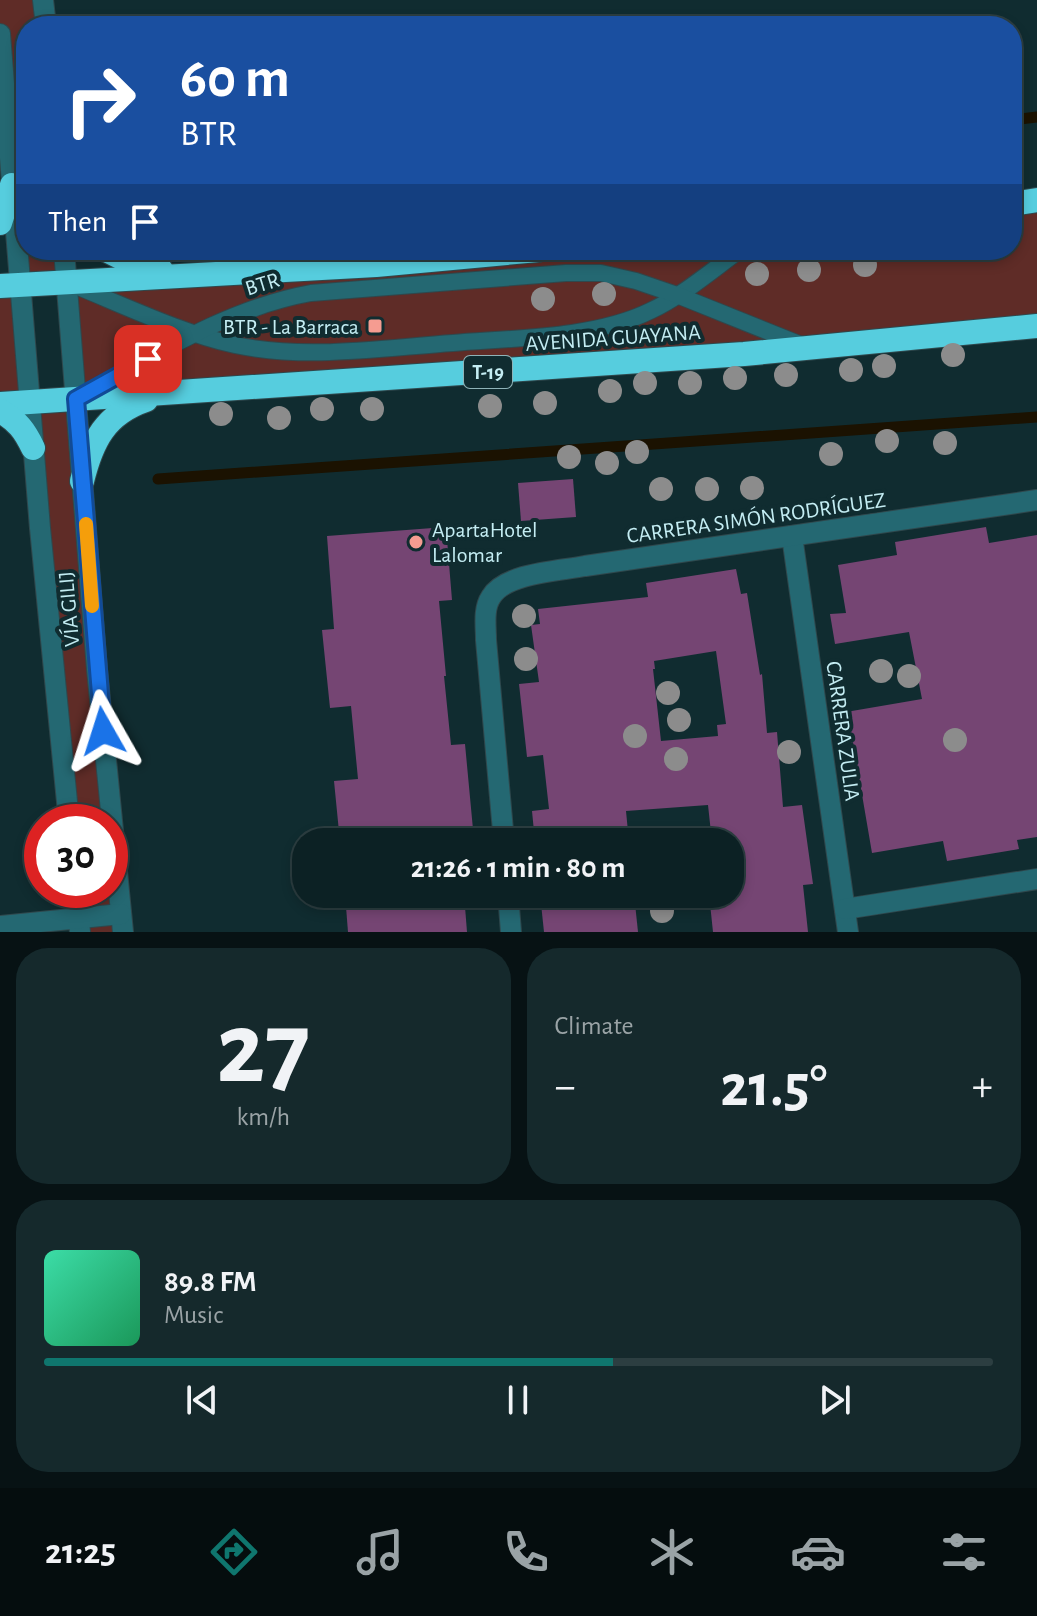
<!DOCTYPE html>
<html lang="en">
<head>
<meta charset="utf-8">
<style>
  :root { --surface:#0c2124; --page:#15292c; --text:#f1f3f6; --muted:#9aa3a6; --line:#2c3e41; --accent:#0f766e }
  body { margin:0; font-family:"Alegreya Sans",sans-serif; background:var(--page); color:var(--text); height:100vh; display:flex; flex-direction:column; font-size:30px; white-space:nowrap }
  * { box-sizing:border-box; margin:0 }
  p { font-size:26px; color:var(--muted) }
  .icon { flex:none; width:44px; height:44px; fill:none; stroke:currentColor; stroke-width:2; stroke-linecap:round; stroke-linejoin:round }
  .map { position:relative; height:932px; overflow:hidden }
  .side { display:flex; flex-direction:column; gap:16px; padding:16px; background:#071214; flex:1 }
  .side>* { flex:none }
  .hud { position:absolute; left:16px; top:16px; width:1006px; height:244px; border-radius:32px; box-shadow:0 4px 12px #0003,0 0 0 2px var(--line); background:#1a4fa0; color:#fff; overflow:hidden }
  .speed { position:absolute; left:24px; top:804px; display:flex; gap:16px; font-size:40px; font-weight:700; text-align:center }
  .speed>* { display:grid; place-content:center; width:104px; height:104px; border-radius:50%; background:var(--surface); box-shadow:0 4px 12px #0003,0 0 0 2px var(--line); line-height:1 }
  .speed .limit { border:12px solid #d22; background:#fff; color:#111 }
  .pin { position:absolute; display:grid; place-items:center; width:68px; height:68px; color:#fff; margin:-34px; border-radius:16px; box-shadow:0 4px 12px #0006 }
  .me { position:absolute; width:88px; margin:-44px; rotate:354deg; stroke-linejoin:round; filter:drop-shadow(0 0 6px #0008) }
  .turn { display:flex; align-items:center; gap:28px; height:168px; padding:0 32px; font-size:36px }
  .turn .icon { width:104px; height:104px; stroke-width:2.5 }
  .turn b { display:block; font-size:56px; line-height:68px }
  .then { display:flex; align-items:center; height:76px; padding:0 32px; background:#0003; gap:16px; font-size:30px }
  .big { font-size:60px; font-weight:700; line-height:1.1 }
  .side .widget { flex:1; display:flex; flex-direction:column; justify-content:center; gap:12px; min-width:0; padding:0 28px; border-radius:32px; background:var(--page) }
  .side .dial { align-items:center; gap:0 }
  .dial b { font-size:104px; line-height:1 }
  .song { display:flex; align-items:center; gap:24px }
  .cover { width:96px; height:96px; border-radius:12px; background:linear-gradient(135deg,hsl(160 70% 55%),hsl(150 70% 35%)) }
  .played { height:8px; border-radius:4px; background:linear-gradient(90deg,var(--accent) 60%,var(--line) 60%) }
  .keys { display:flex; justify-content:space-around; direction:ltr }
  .heat { display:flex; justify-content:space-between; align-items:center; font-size:44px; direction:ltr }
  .side .tiles { flex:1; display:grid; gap:16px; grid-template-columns:1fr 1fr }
  .widget:last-child { grid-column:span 2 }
  .trip { position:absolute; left:292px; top:828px; width:452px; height:80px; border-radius:32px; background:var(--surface); box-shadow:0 4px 12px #0003,0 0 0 2px var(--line); font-weight:700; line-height:80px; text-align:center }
  .tabs { display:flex; height:128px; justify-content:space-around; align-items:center; background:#050d0e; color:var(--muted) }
  .tabs .icon { width:56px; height:56px }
  .tabs .active { color:var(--accent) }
  .tabs b { font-size:36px; color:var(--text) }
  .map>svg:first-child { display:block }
  .green { fill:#5f2c27; fill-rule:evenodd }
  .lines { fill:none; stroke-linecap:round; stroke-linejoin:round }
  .stream { stroke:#1b1201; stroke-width:11 }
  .building { fill:#754573; fill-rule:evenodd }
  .lane-casing { stroke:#2f484d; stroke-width:18 }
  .street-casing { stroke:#2f484d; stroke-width:22 }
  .highway-casing { stroke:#2f484d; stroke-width:26 }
  .lane { stroke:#246872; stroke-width:16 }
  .street { stroke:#246872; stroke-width:20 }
  .highway { stroke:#56cdde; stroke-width:24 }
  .tree { fill:#8c8c8c }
  .route-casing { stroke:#114b97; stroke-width:20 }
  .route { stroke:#1a73e8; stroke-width:14 }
  .slow { stroke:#f59e0b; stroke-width:14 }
  .poi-dot { fill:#f59c91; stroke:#102c30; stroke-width:3 }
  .labels { text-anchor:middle; stroke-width:8; stroke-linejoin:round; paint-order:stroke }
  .shield { fill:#102c30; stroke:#8eb3b8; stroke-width:2 }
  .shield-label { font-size:20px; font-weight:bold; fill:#c4edf3 }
  .street-label { font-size:22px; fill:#c4edf3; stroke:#102c30 }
  .poi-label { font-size:22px; fill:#c4edf3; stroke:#102c30; text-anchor:end }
</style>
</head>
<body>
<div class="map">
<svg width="1037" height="932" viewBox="0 0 1037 932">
  <rect width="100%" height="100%" fill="#102c30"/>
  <path class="green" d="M0 0H43L45 26H26V250H64L66 281 538 250H1012V204L1037 200V326L76 399 123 932H80L76 890H110V822H69L30 403 0 404V286L19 285 0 33ZM66 283 76 399 30 402 20 285Z"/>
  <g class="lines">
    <g class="stream">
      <path d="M1012 120 1037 117"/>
      <path d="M158 479 1037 417"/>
    </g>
  </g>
  <g class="building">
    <path d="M573 479 576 517 521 521 518 483Z"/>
    <path d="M446 527 452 600 439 601 446 676H444L451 745 465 744 474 840 448 842H340L334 781 358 779 351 706 330 708 322 630 334 629 327 536Z"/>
    <path d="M986 527 989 543 1037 535V837L1017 840 1019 849 947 861 943 841 872 853 853 742 851 743 846 712 922 699 909 632 835 644 830 614 846 613 838 565 897 555 895 542Z"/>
    <path d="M736 569 741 594 747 593 760 675 762 674 767 733 777 732 783 807 802 805 813 884 803 885 808 932H713L709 894H730V842H712L708 805 626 811 629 842H535L532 811 549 809 543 755 527 757 519 684 539 682 531 625 540 624 538 609 648 597 646 583ZM716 651 726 724 717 725 718 736 661 741 653 669H655L654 661Z"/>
    <path d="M345 894H464L467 932H348Z"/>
    <path d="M540 894H634L638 932H544Z"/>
  </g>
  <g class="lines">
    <defs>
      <g id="lane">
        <path d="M76 286C125 306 184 334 235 345 307 360 381 348 453 343 514 338 595 338 650 311 682 296 711 271 740 250"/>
        <path d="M84 394C157 354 228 308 311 293L566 273H601L636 281 677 295 804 346"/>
      </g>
      <g id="street">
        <path d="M43 0 46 26"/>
        <path d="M0 34 40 528 69 822"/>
        <path d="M64 250 97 669 123 932"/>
        <path d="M792 536 848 932"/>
        <path d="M504 842 486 640C486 626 483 609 491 597 505 573 559 571 585 566L1037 500"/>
        <path d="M76 890 80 932"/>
        <path d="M508 894 511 932"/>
        <path d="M845 909 1037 879"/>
        <path d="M0 926 121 914"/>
      </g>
      <g id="highway">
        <path d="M1012 204 1037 200"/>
        <path d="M0 223 12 185"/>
        <path d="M106 250 128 261 161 270"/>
        <path d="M0 286 376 265 538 250"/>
        <path d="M0 404 744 354 1037 326"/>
        <path d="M0 411C17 420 25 431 33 448"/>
        <path d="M82 481C92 441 105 414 146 400"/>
      </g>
    </defs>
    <use href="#lane" class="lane-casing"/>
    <use href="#street" class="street-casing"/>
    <use href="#highway" class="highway-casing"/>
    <use href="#lane" class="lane"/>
    <use href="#street" class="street"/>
    <use href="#highway" class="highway"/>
  </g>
  <g class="tree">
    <circle cx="865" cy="265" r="12"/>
    <circle cx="809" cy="270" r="12"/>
    <circle cx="757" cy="274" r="12"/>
    <circle cx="604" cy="294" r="12"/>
    <circle cx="543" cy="299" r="12"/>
    <circle cx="953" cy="355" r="12"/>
    <circle cx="884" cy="366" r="12"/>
    <circle cx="851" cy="370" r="12"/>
    <circle cx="786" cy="375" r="12"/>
    <circle cx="735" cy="378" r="12"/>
    <circle cx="645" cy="383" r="12"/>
    <circle cx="690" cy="383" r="12"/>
    <circle cx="610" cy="391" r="12"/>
    <circle cx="545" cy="403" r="12"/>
    <circle cx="490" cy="406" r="12"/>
    <circle cx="322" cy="409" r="12"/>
    <circle cx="372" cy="409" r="12"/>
    <circle cx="221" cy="414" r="12"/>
    <circle cx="279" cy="418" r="12"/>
    <circle cx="887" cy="441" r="12"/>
    <circle cx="945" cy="443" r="12"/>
    <circle cx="637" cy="452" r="12"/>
    <circle cx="831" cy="454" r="12"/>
    <circle cx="569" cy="457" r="12"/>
    <circle cx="607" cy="463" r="12"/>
    <circle cx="752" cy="488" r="12"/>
    <circle cx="661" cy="489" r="12"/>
    <circle cx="707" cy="489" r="12"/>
    <circle cx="524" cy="616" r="12"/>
    <circle cx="526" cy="659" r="12"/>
    <circle cx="881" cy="671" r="12"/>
    <circle cx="909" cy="676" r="12"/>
    <circle cx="668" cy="693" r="12"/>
    <circle cx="679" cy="720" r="12"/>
    <circle cx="635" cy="736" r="12"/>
    <circle cx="955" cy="740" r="12"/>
    <circle cx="789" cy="752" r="12"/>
    <circle cx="676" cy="759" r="12"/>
    <circle cx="662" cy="911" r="12"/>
  </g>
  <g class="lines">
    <defs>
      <path id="route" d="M103 731 76 399 148 359"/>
    </defs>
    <use href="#route" class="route-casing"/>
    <use href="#route" class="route"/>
    <path class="slow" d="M86 524 92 606"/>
  </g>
  <g class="poi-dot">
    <rect x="367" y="318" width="16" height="16" rx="4"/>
    <circle cx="416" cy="542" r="8"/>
  </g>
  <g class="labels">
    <rect class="shield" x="464" y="356" width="48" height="32" rx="6"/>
    <g class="shield-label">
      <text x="488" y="379">T-19</text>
    </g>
    <g class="street-label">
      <text transform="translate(262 283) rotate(-17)" y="8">BTR</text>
      <text transform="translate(613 337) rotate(-4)" y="8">AVENIDA GUAYANA</text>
      <text transform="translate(756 517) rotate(-8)" y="8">CARRERA SIMÓN RODRÍGUEZ</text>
      <text transform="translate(68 609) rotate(-95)" y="8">VÍA GILIJ</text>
      <text transform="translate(844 731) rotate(82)" y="8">CARRERA ZULIA</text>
    </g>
    <g class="poi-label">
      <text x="359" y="334">BTR - La Barraca</text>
      <text x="432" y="537" text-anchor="start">ApartaHotel<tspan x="432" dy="25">Lalomar</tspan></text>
    </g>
  </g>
</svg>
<div class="speed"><div class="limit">30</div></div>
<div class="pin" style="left:148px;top:359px;background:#d93025"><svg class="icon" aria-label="arrive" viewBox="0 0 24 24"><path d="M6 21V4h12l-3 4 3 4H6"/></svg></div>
<svg class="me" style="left:103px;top:731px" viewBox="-20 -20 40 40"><path d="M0-17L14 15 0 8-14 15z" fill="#1a73e8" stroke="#fff" stroke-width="4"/></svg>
<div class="trip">21:26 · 1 min · 80 m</div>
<div class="hud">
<div class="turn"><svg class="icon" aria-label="right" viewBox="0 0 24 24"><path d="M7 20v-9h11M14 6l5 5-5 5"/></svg><div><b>60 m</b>BTR</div></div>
<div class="then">Then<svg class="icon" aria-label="arrive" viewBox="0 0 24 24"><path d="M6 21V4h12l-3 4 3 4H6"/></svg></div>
</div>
</div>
<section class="side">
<div class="tiles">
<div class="widget dial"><b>27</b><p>km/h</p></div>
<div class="widget"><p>Climate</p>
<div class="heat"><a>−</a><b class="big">21.5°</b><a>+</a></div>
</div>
<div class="widget">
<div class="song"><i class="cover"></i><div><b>89.8 FM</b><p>Music</p></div></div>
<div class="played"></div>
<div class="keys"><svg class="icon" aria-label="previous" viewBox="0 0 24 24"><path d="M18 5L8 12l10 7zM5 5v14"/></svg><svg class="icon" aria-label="pause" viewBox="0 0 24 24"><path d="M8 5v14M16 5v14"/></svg><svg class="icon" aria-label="next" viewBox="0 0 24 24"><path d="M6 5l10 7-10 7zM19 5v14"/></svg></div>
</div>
</div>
</section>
<nav class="tabs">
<b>21:25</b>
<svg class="icon active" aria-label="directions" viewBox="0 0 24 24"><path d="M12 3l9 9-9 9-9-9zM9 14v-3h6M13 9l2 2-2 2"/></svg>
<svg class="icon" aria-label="music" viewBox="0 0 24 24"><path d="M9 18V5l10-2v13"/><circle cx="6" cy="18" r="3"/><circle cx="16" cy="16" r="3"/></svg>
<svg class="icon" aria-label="phone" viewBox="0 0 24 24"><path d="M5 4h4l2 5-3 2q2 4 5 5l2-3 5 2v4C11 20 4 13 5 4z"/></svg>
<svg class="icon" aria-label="climate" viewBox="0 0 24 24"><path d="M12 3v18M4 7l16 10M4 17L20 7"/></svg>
<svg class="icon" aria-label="car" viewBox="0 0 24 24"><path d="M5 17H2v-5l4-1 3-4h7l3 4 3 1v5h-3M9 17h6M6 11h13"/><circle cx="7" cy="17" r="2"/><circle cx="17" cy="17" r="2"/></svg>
<svg class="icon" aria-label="filters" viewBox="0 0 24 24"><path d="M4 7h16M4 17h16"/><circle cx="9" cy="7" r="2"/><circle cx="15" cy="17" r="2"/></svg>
</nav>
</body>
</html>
